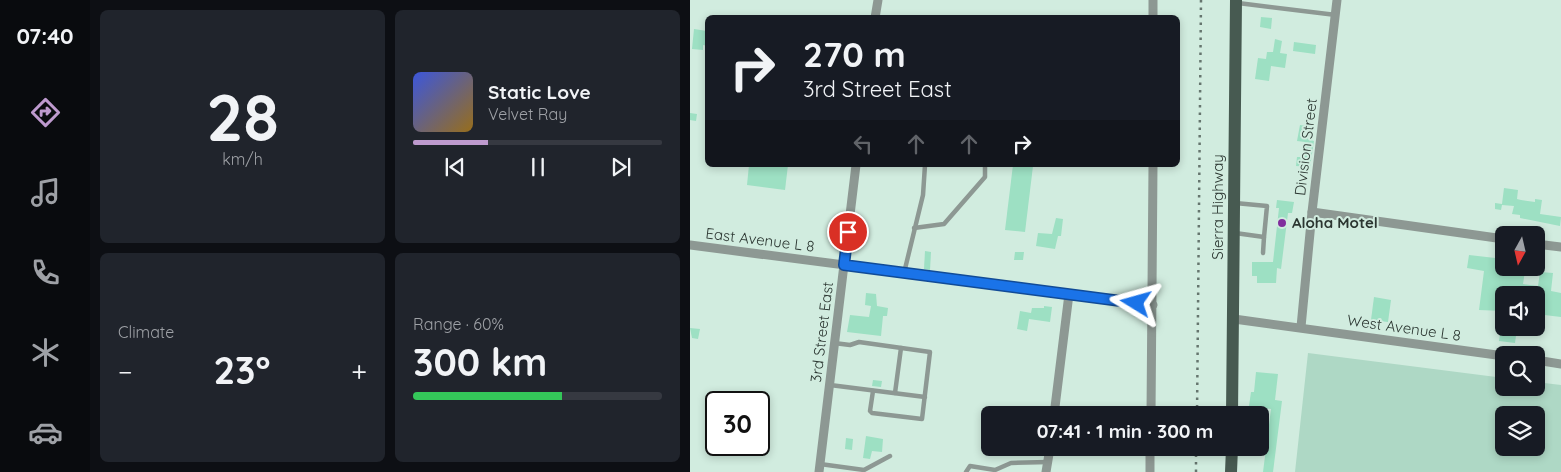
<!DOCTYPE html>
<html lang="en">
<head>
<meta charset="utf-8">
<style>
  :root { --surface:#171b24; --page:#20242c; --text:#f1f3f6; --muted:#9ea1a6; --line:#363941; --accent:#be9ace }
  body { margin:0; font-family:Quicksand,sans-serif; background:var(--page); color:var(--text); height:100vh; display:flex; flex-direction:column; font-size:19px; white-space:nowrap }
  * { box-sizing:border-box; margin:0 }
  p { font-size:16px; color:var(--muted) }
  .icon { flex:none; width:28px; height:28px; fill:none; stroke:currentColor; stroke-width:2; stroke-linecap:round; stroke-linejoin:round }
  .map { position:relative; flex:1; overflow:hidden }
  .details { display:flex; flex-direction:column; gap:10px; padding:10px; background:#0d0f14; width:600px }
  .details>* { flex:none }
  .hud { position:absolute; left:15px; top:15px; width:475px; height:152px; border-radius:8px; box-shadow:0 2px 8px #0003; background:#171b24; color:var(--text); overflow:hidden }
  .needle { width:32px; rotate:188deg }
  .fabs { position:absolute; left:805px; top:226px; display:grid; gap:10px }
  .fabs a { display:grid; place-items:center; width:50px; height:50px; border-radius:8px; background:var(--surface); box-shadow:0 2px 8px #0003; font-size:25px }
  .speed { position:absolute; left:15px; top:391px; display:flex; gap:10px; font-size:25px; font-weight:700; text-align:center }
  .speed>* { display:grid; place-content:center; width:65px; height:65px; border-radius:50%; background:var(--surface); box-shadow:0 2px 8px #0003; line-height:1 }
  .speed .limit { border:2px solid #111; border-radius:8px; background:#fff; color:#111 }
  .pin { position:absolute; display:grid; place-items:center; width:42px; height:42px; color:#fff; margin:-21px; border:2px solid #fff; border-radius:50%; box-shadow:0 1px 5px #0007 }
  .me { position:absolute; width:55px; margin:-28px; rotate:278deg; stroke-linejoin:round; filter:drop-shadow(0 0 4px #0008) }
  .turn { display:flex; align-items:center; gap:18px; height:105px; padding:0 15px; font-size:22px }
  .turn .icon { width:65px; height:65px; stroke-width:2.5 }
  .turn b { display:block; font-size:35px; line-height:42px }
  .lanes { display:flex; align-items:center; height:48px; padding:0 15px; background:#0003; justify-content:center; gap:25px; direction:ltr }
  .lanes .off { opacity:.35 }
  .big { font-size:38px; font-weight:700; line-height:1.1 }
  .details .card { flex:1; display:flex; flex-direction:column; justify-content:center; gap:8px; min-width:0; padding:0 18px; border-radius:8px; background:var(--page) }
  .details .dial { align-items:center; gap:0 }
  .dial b { font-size:65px; line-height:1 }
  .song { display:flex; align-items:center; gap:15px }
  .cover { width:60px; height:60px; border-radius:8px; background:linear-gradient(135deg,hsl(230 70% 55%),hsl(40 70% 35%)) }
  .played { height:5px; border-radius:2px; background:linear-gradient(90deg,var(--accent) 30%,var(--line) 30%) }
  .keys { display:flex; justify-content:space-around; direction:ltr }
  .heat { display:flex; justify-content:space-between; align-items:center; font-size:28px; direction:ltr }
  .charge { height:8px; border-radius:4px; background:linear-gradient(90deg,#34c759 60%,var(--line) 0) }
  .details .tiles { flex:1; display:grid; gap:10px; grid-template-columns:repeat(2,1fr) }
  .trip { position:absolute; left:291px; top:406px; width:288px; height:50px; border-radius:8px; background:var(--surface); box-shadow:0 2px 8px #0003; font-weight:700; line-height:50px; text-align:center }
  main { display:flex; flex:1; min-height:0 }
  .menu { display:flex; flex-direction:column; width:90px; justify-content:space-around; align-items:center; background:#090b0e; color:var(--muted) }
  .menu .icon { width:35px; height:35px }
  .menu .on { color:var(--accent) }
  .menu b { font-size:22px; color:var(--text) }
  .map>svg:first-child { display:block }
  .green { fill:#aed8c5; fill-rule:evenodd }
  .building { fill:#9de0c3 }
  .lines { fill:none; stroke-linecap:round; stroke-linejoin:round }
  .service { stroke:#8d9893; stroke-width:4.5 }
  .minor { stroke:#8d9893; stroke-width:9 }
  .primary { stroke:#475a51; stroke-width:12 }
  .rail { stroke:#65756e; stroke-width:2.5; stroke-dasharray:2.5 5; stroke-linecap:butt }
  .route-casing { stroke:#114b97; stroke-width:12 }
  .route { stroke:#1a73e8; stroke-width:9 }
  .poi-dot { fill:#802e9d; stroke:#d1ecdf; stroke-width:2 }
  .labels { text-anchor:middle; stroke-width:4; stroke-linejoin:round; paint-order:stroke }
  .street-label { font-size:15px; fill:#2b3631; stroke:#d1ecdf }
  .poi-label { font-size:15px; font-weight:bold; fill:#2b3631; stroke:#d1ecdf; text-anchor:start }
</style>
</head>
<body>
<main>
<nav class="menu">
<b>07:40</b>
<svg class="icon on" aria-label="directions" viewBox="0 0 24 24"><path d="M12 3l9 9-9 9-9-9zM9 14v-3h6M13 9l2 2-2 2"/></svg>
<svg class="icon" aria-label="music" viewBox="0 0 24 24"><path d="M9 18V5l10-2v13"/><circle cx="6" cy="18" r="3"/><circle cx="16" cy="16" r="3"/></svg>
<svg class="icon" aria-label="phone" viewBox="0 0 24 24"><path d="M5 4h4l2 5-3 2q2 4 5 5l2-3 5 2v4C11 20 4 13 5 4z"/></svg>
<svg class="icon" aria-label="climate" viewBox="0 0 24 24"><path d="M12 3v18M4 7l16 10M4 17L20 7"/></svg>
<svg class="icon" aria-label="car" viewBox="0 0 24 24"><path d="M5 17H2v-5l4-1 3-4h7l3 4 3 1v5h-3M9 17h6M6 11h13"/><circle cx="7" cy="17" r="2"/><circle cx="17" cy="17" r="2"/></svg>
</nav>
<section class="details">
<div class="tiles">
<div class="card dial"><b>28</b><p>km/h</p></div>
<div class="card">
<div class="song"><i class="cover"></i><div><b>Static Love</b><p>Velvet Ray</p></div></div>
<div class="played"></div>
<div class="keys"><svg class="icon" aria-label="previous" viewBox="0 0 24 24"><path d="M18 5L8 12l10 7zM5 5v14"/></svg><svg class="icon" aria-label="pause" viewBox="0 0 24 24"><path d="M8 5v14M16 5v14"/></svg><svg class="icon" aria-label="next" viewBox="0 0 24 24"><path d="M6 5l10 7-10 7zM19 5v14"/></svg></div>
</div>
<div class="card"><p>Climate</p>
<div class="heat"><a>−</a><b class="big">23°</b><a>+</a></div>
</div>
<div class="card"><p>Range · 60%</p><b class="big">300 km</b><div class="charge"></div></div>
</div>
</section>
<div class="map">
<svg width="871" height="472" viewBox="0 0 871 472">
  <rect width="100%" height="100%" fill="#d1ecdf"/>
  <path class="green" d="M618 353 814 378V388H846V382L871 385V472H605ZM814 415H846V448H814Z"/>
  <g class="building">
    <path d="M571 17 582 18 581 29 570 27Z"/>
    <path d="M4 29 17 31 18 46 13 45V50L2 49Z"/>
    <path d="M585 39 592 41 590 53 597 54 595 68 581 66 579 81 565 79 568 58 576 59 577 52H583Z"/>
    <path d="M604 42 626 45 625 54 603 51Z"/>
    <path d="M0 113 7 114 6 121 0 120Z"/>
    <path d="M610 125 622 127 620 140 624 141 620 167 606 166 607 157H613L615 142 607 141Z"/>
    <path d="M59 165H98L95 190 57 185Z"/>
    <path d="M323 165 343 166 335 232 315 230Z"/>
    <path d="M814 188 828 190 827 199 831 200 845 202V199L852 200 850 214 871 217 870 226 830 218V215L822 214 824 206 812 205 811 210 805 209V203L812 204Z"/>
    <path d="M587 200 604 202 602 213H598L591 269 587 268 586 283H567V276H562V262H583L589 208H586Z"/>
    <path d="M366 218 373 219 371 236H368L365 249 346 246 348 233 362 234Z"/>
    <path d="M235 251 241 252 240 270 234 269Z"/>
    <path d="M325 252H334L333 260H324Z"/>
    <path d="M779 255 814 259V268L835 271 833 284 848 286 850 272 863 273 861 291 871 293V317L846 314V295H814V311L789 310 794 271 777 268Z"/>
    <path d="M176 293 186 294 187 306 198 308 197 316H193L191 336 157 332 160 315 179 317 181 306 175 305Z"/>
    <path d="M684 297 701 300 698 322 681 320Z"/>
    <path d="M354 306 362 307 360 322 339 319 337 331 327 329 330 311 341 313 342 308H354Z"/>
    <path d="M0 328 10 329 8 339 2 338Z"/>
    <path d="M811 328H827L825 343 809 341Z"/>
    <path d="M566 372 588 374 585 400 592 401 583 472H573L581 409 559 406 561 392H564Z"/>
    <path d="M183 380 192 381 191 387 182 386Z"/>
    <path d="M176 436 193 439 192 452 182 451 180 459 173 458Z"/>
    <path d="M156 438 163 439 162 450 155 449Z"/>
  </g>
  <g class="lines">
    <g class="service">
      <path d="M548 3 646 15"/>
      <path d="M545 203 577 206 574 237 545 233"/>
      <path d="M224 228 254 224 295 177V165"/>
      <path d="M573 253 574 237"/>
      <path d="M214 273 233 195 235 165"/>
      <path d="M144 343 160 345 169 342 240 352 232 419 182 413 180 411 183 391"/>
      <path d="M140 385 235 397"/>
      <path d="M205 393 211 348"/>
      <path d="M130 464 174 470 200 456"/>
      <path d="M276 472 280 466 305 470 321 463 358 462"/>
    </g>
    <g class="minor">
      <path d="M185 18 188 0"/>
      <path d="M463 18V0"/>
      <path d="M622 212 814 239"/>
      <path d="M846 244 871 247"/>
      <path d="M0 245 463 305"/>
      <path d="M544 319 814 356"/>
      <path d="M611 327 622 212 647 0"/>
      <path d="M846 360 871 364"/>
      <path d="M364 415 379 294"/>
      <path d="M461 415 463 165"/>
      <path d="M129 472 166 165"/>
      <path d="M356 472 360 448"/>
      <path d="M460 472V448"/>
    </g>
    <g class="primary">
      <path d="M542 415 546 0"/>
      <path d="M541 472 542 448"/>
    </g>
    <g class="rail">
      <path d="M507 415 511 0"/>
      <path d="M506 472V448"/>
    </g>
  </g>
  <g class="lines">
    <defs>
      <path id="route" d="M158 232 154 265 446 303"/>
    </defs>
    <use href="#route" class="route-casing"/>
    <use href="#route" class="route"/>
  </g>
  <circle class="poi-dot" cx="592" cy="223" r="5"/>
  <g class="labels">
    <g class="street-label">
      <text transform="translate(616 147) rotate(-83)" y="5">Division Street</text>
      <text transform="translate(528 207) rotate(-90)" y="5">Sierra Highway</text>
      <text transform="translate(70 240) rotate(7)" y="5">East Avenue L 8</text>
      <text transform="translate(714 328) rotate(8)" y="5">West Avenue L 8</text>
      <text transform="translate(132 332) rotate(-83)" y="5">3rd Street East</text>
    </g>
    <g class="poi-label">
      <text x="602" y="228">Aloha Motel</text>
    </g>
  </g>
</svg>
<div class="fabs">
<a><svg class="needle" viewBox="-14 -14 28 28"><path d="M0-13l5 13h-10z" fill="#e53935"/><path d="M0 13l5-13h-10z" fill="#9ea1a6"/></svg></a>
<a><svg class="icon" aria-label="sound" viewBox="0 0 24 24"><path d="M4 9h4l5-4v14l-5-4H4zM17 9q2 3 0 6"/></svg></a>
<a><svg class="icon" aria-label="search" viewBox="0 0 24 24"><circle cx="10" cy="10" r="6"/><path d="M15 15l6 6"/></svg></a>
<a><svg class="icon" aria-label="layers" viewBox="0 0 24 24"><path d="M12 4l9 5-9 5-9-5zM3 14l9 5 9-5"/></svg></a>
</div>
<div class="speed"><div class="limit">30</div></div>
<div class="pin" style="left:158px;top:232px;background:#d93025"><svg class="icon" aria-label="arrive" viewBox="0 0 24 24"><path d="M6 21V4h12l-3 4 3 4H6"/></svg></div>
<svg class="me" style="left:446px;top:303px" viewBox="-20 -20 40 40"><path d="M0-17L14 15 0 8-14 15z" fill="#1a73e8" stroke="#fff" stroke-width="4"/></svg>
<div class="trip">07:41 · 1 min · 300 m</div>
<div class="hud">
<div class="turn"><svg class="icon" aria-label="right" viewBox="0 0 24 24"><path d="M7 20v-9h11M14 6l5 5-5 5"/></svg><div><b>270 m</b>3rd Street East</div></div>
<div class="lanes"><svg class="icon off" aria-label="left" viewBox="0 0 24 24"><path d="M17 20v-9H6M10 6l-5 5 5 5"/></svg><svg class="icon off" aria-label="ahead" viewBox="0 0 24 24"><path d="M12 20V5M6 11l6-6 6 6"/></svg><svg class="icon off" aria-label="ahead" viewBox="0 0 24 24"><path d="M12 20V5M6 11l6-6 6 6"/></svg><svg class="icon" aria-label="right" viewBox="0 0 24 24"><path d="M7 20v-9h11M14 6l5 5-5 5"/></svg></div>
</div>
</div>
</main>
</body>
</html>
